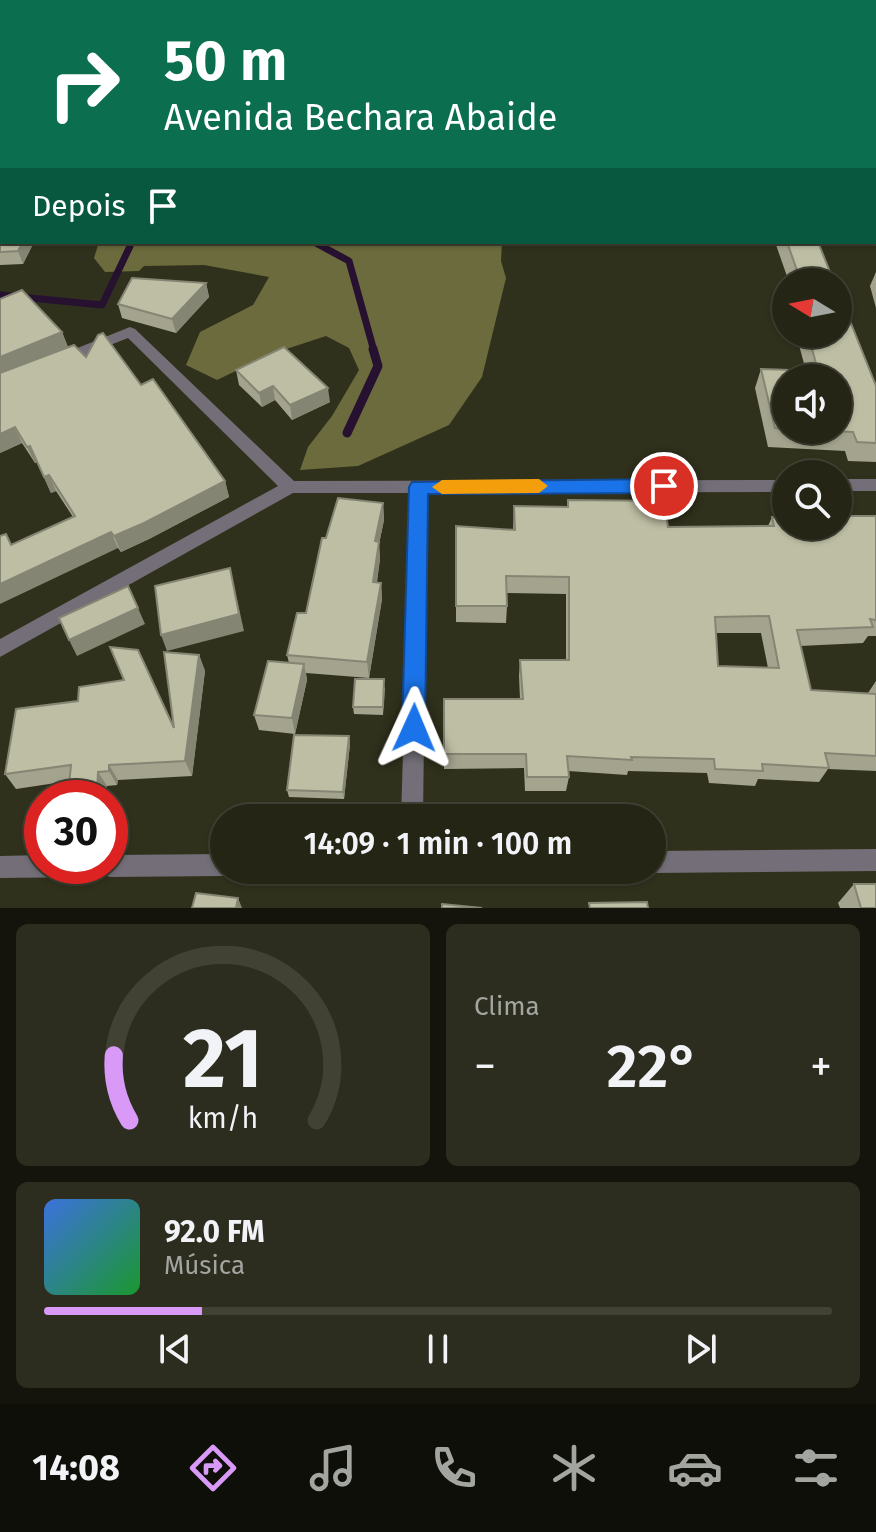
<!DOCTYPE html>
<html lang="pt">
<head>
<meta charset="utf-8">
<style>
  :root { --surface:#242515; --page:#2c2d1e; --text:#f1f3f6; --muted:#a3a5a0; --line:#414234; --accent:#d99af7 }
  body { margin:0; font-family:"Fira Sans",sans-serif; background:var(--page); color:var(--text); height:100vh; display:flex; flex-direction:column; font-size:30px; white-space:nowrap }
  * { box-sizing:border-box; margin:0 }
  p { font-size:26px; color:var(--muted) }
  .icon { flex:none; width:44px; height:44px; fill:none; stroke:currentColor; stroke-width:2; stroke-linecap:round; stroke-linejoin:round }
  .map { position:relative; height:908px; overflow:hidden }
  .sheet { display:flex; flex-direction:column; gap:16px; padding:16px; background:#14140c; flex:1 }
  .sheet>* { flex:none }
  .banner { position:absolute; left:0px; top:0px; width:876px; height:244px; box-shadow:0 2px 6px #0004,0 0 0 2px var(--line); background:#0b6e4f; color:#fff; overflow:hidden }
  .needle { width:52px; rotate:280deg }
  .tools { position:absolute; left:772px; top:268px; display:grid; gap:16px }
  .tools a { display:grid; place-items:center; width:80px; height:80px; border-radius:50%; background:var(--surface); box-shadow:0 2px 6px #0004,0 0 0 2px var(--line); font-size:40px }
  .speed { position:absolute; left:24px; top:780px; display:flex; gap:16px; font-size:40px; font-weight:700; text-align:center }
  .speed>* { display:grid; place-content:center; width:104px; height:104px; border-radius:50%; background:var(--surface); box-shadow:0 2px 6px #0004,0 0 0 2px var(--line); line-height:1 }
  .speed .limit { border:12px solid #d22; background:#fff; color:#111 }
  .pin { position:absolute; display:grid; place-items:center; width:68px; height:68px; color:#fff; margin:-34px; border:4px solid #fff; border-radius:50%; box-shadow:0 2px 8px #0007 }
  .me { position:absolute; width:88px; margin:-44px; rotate:1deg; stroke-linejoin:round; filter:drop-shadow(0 0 6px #0008) }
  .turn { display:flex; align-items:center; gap:28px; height:168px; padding:0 32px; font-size:36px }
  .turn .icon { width:104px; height:104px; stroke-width:2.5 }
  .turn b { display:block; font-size:56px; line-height:68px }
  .then { display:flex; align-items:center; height:76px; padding:0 32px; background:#0003; gap:16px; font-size:30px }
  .big { font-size:60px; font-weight:600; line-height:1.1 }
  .sheet .card { flex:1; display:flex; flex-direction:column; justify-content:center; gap:12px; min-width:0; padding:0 28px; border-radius:12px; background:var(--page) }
  .sheet .dial { align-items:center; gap:0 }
  .dial svg { height:208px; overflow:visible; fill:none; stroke:var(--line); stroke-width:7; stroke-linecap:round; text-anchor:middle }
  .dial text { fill:var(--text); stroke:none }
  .song { display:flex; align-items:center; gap:24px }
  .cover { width:96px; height:96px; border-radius:12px; background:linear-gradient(135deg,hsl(220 70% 55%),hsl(130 70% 35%)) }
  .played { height:8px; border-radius:4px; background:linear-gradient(90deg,var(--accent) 20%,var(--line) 20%) }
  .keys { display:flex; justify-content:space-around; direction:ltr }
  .heat { display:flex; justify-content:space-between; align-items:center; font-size:44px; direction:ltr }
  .sheet .tiles { flex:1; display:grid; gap:16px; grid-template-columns:1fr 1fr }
  .card:last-child { grid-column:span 2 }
  .trip { position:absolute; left:210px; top:804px; width:456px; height:80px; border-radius:40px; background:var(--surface); box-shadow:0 2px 6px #0004,0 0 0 2px var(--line); font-weight:600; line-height:80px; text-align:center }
  .dock { display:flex; height:128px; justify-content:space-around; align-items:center; background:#0e0f08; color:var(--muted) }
  .dock .icon { width:56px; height:56px }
  .dock .on { color:var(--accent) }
  .dock b { font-size:36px; color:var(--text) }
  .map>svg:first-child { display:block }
  .forest { fill:#6b6b3d }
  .water { fill:#271131 }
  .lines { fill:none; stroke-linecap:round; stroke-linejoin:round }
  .stream-far2 { stroke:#271131; stroke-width:6 }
  .stream-far1 { stroke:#271131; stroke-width:7 }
  .stream { stroke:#271131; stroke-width:9 }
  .lane { fill:#736e77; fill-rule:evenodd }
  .street { fill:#736e77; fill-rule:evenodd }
  .secondary { stroke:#9a919f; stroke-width:16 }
  .wall { fill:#a3a38e; fill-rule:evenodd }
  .shaded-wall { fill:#858574 }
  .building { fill:#bebea5; stroke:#858574; stroke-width:2; fill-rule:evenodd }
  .route { fill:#1a73e8; stroke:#114b97; stroke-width:2 }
  .slow { fill:#f59e0b }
</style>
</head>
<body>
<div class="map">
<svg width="876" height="908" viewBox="0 0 876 908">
  <rect width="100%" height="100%" fill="#30311c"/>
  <path class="forest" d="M99 242H502L501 261 506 278 482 377 449 425 358 466 300 470 308 447 332 416 359 370 349 348 326 336 271 354 217 380 186 365 200 332 253 305 269 277 204 265 144 266 139 271 105 272 94 258Z"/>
  <path class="water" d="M0 0H332L2 2 0 64Z"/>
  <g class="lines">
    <path class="stream-far2" d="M409 2 414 0"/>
    <g class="stream-far1">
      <path d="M314 242 349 261 374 351"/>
      <path d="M0 295 102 305 132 242"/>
    </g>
    <path class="stream" d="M347 433 378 366 373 349"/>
    <path class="lane" d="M620 0H626L625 2H619Z"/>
    <g class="street">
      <path d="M130 327 135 329 294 481 786 480V492L427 493 423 818H401L411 493H293L0 657V639L278 486 128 338 65 363 60 365 53 360 55 357Z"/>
      <rect x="838" y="479" width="38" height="12"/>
      <path d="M876 849V871L652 873 644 870H652V851Z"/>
      <path d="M224 854V870H233L224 876 110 877 102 874 100 869 98 874 90 877 0 878V856L42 855V866H110V855Z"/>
    </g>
    <path class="secondary" d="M0 122 2 121"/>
  </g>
  <g class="wall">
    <rect x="874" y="100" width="2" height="124"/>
    <path d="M0 123 34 242 23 264 0 265Z"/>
    <path d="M775 242H818L834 282H789Z"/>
    <path d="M876 272V308L870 286Z"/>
    <path d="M206 283 209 297 176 333 122 318 118 304Z"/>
    <path d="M62 332 68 347 141 385 225 481 229 497 149 539 121 552 118 548 12 545 73 517 56 491 51 493 37 462 35 463 22 443 0 453Z"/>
    <path d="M796 334H838L876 386V462L848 461 845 451 768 447 755 388 761 369 806 371ZM786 378 838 430H786Z"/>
    <path d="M236 370 330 402 292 420 275 400 262 407 239 385Z"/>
    <path d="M568 500 668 527 768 526 772 517 786 526 876 516V636H868L863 643 800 646 811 690 868 693 876 681V771L828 769 819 782 758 779 755 786 709 783 707 773 628 771 627 775 568 771 569 777 566 791H525L524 768 444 769V699H520L519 676 520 660H566V594L507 593V606L506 623 456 622V526L513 530 514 506 567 507ZM716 633H761L768 668 718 666Z"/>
    <path d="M383 503 384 520 379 544 380 559 377 582 381 583 382 599 369 678 306 673 307 680 295 734 259 730 254 715 289 663 287 655 306 613 326 538Z"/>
    <path d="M199 655 205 671 192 776 118 780 117 785 107 786 106 798H70L68 795 69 781 16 789 5 774 78 701 174 728Z"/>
    <path d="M385 687 383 715 354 714 353 707Z"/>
    <path d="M349 736 350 744 344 799 289 797 287 790Z"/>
    <path d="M854 884 876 908H840L838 903Z"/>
  </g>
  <g class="shaded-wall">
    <path d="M23 242H34L23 264 18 251Z"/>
    <path d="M206 283 209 297 176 333 172 319Z"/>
    <path d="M62 332 68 348 0 376V357Z"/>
    <path d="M273 386 275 400 262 407 259 393Z"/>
    <path d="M328 388 330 402 292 420 290 405Z"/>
    <path d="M15 427 22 443 0 453V434Z"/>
    <path d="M30 446 37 462 35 463 27 447Z"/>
    <path d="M49 475 56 491 51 493 44 477Z"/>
    <path d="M225 481 229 497 149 539 121 552 114 536Z"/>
    <path d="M383 503 384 520 379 544 380 559 374 599 373 582 375 541Z"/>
    <path d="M111 532 118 548 0 604V584Z"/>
    <path d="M230 568 244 631 167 651 161 635Z"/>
    <path d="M381 583 382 599 369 678 367 662Z"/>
    <path d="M138 608 145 624 77 656 69 640Z"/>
    <path d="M199 655 205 671 192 776 185 761Z"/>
    <path d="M304 664 307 680 295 734 292 718Z"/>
    <path d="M349 736 350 744 344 799 343 792Z"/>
    <path d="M109 765 118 780 117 785 109 771Z"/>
    <path d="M98 772 107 786 106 798H101L97 791Z"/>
    <path d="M238 898 242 908H236Z"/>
  </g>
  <g class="building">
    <rect x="874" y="100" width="2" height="106"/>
    <path d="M0 123H2V242H23L18 251 0 252Z"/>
    <path d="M787 242H818L834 282H794L793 276H799Z"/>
    <path d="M132 278 206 283 172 319 118 304Z"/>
    <path d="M22 290 62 332 0 357V299Z"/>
    <path d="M838 291 876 386V443L857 442 853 432 807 430H838V378H786V429L775 428 761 369 818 371 808 334H838Z"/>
    <path d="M103 333 141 385 153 379 225 481 144 523 114 536 111 532 0 584V536L6 534 11 545 75 516 49 475 44 477 30 446 27 447 15 427 0 434V373L74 345 86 357 98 335Z"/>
    <path d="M284 347 328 388 290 405 273 386 259 393 236 370Z"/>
    <path d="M338 498 383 503 375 541 379 542 373 582 381 583 367 662 287 655 297 613H306L322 538H326Z"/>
    <path d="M568 500 664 501 668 527 774 526 772 517 786 518V526H838V516H876V620L870 619 873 627 797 630 811 690 876 694V756L825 753 829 768 762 764 763 771 715 769 714 759 631 757 632 760 567 756 569 777H527L526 754H444V699H523L520 660H569V577L506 576 507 606H456V526L515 530 514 506 568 507ZM769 616 779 668 718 666 715 617Z"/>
    <path d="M230 568 239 614 161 635 155 586Z"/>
    <path d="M128 586 138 608 69 640 59 618Z"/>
    <path d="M110 647 138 650 174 728 164 652 199 655 185 761 109 765V771L98 772 97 791 68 795 71 765 5 774 16 709 78 701 79 687 124 680Z"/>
    <path d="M268 661 304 664 292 718 254 715Z"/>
    <path d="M355 679H384L383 707H353Z"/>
    <path d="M294 735 349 736 343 792 287 790Z"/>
    <path d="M854 884H876V908H861Z"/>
    <path d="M196 893 238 898 236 908H192Z"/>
    <path d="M647 902 648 908H590L589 903Z"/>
    <path d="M442 904 482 908H442Z"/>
  </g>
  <path class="route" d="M664 479 673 486 664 493 428 494 425 728 422 735 414 738 406 735 402 728 409 487 412 482Z"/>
  <path class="slow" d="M539 479 548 486 539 493 442 494 432 487 442 480Z"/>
</svg>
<div class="tools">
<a><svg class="needle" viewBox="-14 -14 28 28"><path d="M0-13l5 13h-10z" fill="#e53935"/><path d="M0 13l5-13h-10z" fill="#a3a5a0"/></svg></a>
<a><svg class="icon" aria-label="sound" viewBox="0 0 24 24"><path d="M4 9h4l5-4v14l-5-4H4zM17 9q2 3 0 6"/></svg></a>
<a><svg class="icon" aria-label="search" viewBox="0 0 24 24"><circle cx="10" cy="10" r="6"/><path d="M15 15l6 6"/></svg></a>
</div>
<div class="speed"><div class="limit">30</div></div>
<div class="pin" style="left:664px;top:486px;background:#d93025"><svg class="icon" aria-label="arrive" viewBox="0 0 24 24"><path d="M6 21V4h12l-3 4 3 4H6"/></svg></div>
<svg class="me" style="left:414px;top:728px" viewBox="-20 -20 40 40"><path d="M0-17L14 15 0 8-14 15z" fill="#1a73e8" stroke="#fff" stroke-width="4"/></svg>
<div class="trip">14:09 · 1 min · 100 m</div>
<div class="banner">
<div class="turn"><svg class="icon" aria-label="right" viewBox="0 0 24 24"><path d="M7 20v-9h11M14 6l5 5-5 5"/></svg><div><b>50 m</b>Avenida Bechara Abaide</div></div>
<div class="then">Depois<svg class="icon" aria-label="arrive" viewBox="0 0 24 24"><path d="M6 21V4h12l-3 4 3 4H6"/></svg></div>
</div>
</div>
<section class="sheet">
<div class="tiles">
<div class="card dial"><svg viewBox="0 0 100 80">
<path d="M14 69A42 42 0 1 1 86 69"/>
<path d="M14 69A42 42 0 0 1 8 44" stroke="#d99af7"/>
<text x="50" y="56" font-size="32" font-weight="700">21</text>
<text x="50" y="72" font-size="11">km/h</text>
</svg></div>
<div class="card"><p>Clima</p>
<div class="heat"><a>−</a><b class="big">22°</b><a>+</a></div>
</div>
<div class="card">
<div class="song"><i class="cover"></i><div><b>92.0 FM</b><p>Música</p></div></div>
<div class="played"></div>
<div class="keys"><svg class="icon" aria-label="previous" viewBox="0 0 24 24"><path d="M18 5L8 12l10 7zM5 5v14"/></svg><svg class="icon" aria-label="pause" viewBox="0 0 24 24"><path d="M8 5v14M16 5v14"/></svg><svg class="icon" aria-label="next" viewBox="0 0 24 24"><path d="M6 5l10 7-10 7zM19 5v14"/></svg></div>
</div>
</div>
</section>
<nav class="dock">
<b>14:08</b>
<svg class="icon on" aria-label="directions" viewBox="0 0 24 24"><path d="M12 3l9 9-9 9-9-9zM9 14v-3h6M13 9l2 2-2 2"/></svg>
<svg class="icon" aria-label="music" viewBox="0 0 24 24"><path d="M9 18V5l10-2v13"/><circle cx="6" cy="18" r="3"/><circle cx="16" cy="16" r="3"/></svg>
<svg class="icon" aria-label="phone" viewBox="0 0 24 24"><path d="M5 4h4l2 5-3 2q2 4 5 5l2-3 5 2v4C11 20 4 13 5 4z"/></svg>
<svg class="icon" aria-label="climate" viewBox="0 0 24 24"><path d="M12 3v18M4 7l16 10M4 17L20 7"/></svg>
<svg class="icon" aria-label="car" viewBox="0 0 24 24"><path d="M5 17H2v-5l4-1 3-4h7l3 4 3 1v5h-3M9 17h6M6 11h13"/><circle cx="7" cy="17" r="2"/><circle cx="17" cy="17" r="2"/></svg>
<svg class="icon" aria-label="filters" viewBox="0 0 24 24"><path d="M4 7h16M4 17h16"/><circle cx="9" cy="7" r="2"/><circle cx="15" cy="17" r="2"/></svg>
</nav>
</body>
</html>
